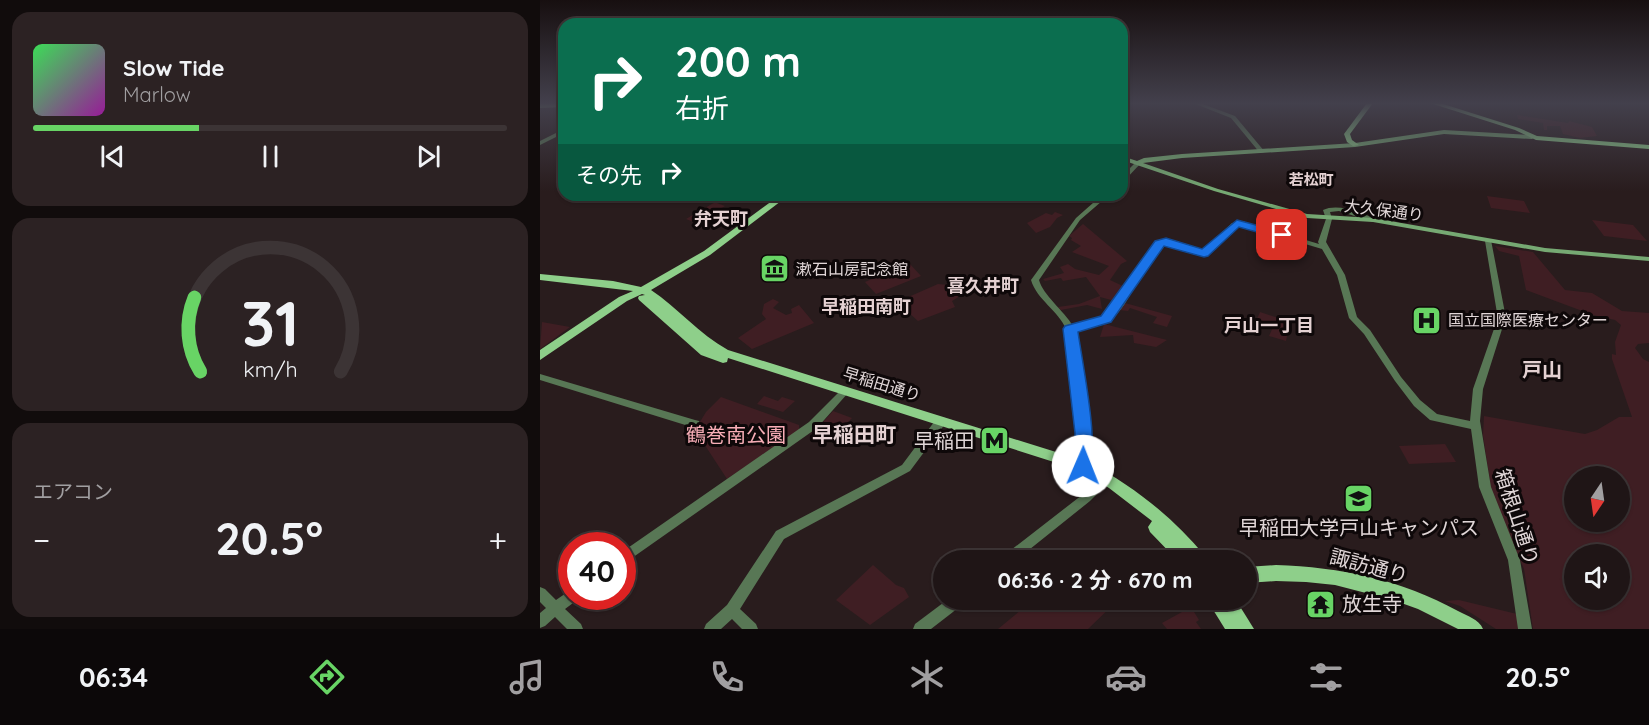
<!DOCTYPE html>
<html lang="ja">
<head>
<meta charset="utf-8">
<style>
  :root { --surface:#1f1516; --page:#2c2223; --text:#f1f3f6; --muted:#a19fa1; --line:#3c3435; --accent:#68d465 }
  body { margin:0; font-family:Quicksand,"Noto Sans JP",sans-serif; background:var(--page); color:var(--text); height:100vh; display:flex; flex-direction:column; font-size:22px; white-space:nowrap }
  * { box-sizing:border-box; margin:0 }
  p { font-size:20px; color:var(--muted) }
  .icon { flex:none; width:33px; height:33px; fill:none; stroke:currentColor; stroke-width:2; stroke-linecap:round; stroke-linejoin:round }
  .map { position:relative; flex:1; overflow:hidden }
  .drawer { display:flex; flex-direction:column; gap:12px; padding:12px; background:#110c0c; width:540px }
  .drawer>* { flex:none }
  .top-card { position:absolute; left:18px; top:18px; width:570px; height:183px; border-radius:18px; box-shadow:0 2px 4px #0004,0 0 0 2px var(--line); background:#0b6e4f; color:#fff; overflow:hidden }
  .needle { width:39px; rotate:193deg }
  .controls { position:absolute; left:1024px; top:466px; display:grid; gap:12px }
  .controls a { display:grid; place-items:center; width:66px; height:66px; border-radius:50%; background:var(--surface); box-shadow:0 2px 4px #0004,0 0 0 2px var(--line); font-size:30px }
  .speed { position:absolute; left:18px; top:532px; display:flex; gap:12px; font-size:30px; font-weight:700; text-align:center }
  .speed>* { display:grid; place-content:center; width:78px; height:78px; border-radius:50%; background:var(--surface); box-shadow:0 2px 4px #0004,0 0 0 2px var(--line); line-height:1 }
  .speed .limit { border:9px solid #d22; background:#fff; color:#111 }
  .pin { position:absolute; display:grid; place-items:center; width:51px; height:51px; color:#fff; margin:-26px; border-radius:12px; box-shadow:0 3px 9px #0006 }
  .me { position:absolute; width:66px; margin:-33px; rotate:1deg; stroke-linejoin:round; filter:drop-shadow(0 0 4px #0008) }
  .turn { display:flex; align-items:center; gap:21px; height:126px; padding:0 18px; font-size:27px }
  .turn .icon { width:78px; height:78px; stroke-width:2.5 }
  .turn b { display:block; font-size:42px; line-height:51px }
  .then { display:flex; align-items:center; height:57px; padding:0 18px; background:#0003; gap:12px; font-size:22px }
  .big { font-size:45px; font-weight:700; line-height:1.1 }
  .drawer .card { flex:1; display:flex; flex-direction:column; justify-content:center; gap:9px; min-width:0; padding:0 21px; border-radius:18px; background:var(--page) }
  .drawer .dial { align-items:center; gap:0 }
  .dial svg { height:156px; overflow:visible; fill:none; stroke:var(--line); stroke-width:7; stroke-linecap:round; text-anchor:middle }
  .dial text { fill:var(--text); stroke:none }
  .song { display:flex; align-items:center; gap:18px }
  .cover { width:72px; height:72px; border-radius:9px; background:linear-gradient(135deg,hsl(130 70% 55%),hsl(300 70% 35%)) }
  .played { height:6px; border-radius:3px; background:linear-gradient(90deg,var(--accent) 35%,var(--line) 35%) }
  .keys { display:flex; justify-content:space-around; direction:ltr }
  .heat { display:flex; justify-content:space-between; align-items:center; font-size:33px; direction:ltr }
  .trip { position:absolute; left:393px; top:550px; width:324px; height:60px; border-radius:30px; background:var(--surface); box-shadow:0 2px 4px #0004,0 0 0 2px var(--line); font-weight:700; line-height:60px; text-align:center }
  .tabs { display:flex; height:96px; justify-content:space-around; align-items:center; background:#0c0809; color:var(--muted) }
  .tabs .icon { width:42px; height:42px }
  .tabs .current { color:var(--accent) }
  .tabs b { font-size:27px; color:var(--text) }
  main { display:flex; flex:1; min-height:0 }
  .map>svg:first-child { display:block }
  .green { fill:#3f1e23; fill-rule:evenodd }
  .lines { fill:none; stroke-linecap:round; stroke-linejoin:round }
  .tertiary { fill:#587755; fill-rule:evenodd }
  .secondary { fill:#76a973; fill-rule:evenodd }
  .primary { fill:#8ecf8a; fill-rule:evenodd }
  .route { fill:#1a73e8; stroke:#114b97; stroke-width:1.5 }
  .labels { text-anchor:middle; stroke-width:6; stroke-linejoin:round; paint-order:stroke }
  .far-neighbourhood-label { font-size:15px; font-weight:bold; fill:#e4d1d2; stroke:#0e0809 }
  .street-label { font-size:16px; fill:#e0d6d7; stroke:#0e0809 }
  .poi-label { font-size:16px; fill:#e0d6d7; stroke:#0e0809; text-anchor:start }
  .neighbourhood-label { font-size:18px; font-weight:bold; fill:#e4d1d2; stroke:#0e0809 }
  .quarter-label { font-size:20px; font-weight:bold; fill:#e4d1d2; stroke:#0e0809 }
  .near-park-label { font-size:20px; fill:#f7adb6; stroke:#0e0809 }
  .near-poi-label { font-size:20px; fill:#e0d6d7; stroke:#0e0809; text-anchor:end }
  .near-street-label { font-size:20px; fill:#e0d6d7; stroke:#0e0809 }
  .near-neighbourhood-label { font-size:21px; font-weight:bold; fill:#e4d1d2; stroke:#0e0809 }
</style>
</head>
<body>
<main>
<section class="drawer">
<div class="card">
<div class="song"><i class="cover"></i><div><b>Slow Tide</b><p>Marlow</p></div></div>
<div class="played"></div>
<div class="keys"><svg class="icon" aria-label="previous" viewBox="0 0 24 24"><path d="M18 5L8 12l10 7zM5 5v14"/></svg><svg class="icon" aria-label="pause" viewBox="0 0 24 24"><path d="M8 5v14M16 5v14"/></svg><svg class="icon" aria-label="next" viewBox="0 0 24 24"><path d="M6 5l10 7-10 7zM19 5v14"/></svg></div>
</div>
<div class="card dial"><svg viewBox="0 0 100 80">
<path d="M14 69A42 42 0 1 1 86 69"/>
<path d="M14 69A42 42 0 0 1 11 31" stroke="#68d465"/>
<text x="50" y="56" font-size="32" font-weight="700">31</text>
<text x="50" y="72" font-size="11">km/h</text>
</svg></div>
<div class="card"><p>エアコン</p>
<div class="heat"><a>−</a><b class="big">20.5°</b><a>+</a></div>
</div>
</section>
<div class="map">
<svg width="1109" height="629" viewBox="0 0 1109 629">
  <rect width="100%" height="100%" fill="#291c1d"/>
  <g class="green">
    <path d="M977 115 1028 123 1029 121 1052 127 1057 136 1040 138 1023 134 1020 126H1007V130H1004L1003 123 978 119Z"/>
    <path d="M194 195 207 199 199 203C192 200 183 199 177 203L185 206 168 216 187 223 183 225 170 220 161 225 146 219 184 197 189 198Z"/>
    <path d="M947 196 984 201 990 213 951 208Z"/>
    <path d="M515 212 523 215 517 218 510 227 496 233 487 223 506 213 512 215Z"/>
    <path d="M1052 220 1093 225 1107 241 1064 236Z"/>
    <path d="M543 224 587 261 581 264 570 280 585 287 575 301 560 297 562 309 547 305 521 310 518 307 539 304 560 296 546 277 523 281 521 278 505 281 503 279 524 273 520 267 528 264 535 269 559 275 569 266 532 252 541 246 531 240 532 238 529 236Z"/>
    <path d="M955 246 993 252 1025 290 1052 293 1082 311 1109 313V343L1098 344 1095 348 1103 359 1109 362V629H993L984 569 952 495 943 435 944 416 1045 434 1057 430 1079 417H1092L1072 359V354L1076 355 1075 342 1081 325 1075 320 1053 315 986 290 979 256 959 251ZM1035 477H1080V522H1035ZM1035 555H1080V600H1035Z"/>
    <path d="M369 263 381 276 336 294 325 282Z"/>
    <path d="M398 284 409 285 420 296 412 301 415 307 378 321 357 302Z"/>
    <path d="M233 299 239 302 233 308 246 315 252 313 251 309 259 305 274 323 212 349 198 338 226 319 222 314 224 304Z"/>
    <path d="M585 303 632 316 627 327 613 323 617 317 590 308 588 311 579 310Z"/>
    <path d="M720 312 750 322 746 341 729 336 734 325 717 319Z"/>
    <path d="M2 322 30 327 0 349Z"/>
    <path d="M564 324 627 340 616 347 594 343 593 335 560 337Z"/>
    <path d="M224 396 238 401 242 397 255 401 243 412 217 404Z"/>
    <path d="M181 397 259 425V430L187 479 155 430 166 412Z"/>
    <path d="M293 411 312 418 300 431 283 425 282 423Z"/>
    <path d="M905 444 916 462 869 464 859 446Z"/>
    <path d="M333 565 356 585 364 588 369 597 330 625 296 600Z"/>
    <path d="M493 600H578L548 629H458Z"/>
    <path d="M919 600 977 614 978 629H956L920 606 905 601Z"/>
    <path d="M651 607 659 620 656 622 661 629H627L622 623Z"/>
  </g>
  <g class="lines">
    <g class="tertiary">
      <path d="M653 103H660L695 116 725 152 720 153 691 118Z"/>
      <path d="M24 129V133L0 145V141Z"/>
      <path d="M596 162 601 163 584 181 582 182V176Z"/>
      <path d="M562 195H569L540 220 499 280C503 295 524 311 533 326 541 324 552 323 560 319 590 303 591 254 623 240L663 250 692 223 702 221 779 244 778 242 786 219 783 210C797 203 823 212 836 220L833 222 799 211 790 212 792 219 786 242 805 275 817 317 830 330 861 377 880 400 897 414 930 421 933 389 955 326 957 313 945 241 947 240H951L965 313 963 326 943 389 940 421 951 487 980 560 992 629H978L968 560 939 487 931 429 890 420 874 406 855 381 824 334 809 318 797 275 782 249 702 225 696 226 667 255H664L624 244C598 264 593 307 567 322 558 328 545 328 535 331L540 354 545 399 548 444 546 472 545 475 541 477 537 475 536 472C540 437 536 400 533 365 531 353 530 340 526 329 518 310 497 300 491 280L536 218Z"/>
      <path d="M0 374 155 420 159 421 160 424 159 427 155 428 0 380Z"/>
      <path d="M305 387 308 389 310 391 308 393 277 428 82 565V552L269 422 302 389Z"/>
      <path d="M401 417 405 418 406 421 405 424 370 471 244 539 200 609 216 624 218 629H202L192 619 181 629H164L166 624 187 605 236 531 362 465 397 418Z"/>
      <path d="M566 473 570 475 571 478 570 481 550 501 475 561H460L462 557 542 495 562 475Z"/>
      <path d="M0 587 5 589 16 600 32 589V597H38L37 600 25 609 41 624 43 629H27L15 617 5 626 0 628V613L6 608 0 602Z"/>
      <path d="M407 600H423L422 605 391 629H373L375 624Z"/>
    </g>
    <g class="secondary">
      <path d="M24 103V107L0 108V104Z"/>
      <path d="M904 130 992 135 995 137 992 139 904 134 815 147 642 158 603 163 678 189 767 214 833 218 1005 248 1109 257V261L1005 252 833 222 767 218 674 191 582 160V156L597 161 604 158 642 154 815 143Z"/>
    </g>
    <g class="primary">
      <path d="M827 103H833L810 134 812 140 819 145 813 146 807 142 804 134Z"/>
      <path d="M890 103H900L979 128 997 136 1109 145V149L996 140 975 130Z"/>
      <path d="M240 195H249L170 255 111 290C138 308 159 334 188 350L548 462C593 486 632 516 665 556L667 561H638L610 532 608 527 612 521 569 488 539 470 188 358 187 362 183 363 161 355 99 300 98 298 99 296 105 295 102 294 87 301 0 360V350L79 297 93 291 0 280V274L73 281 101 287 164 251Z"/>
      <path d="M736 565C800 567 862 580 918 611 927 616 939 619 943 629H918L878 609 853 600 795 585 766 582 736 581 706 583V567Z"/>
      <path d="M667 600H696L714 629H685Z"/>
    </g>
  </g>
  <linearGradient id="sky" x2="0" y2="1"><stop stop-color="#170f10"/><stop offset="0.54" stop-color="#43404c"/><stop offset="1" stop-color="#43404c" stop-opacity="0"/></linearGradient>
  <rect width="1109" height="191" fill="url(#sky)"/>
  <path class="route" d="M697 220 746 233 748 235 742 239 699 227 668 256 664 257 624 246 571 322 538 332C542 361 560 448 549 471L543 473 537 471 534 466 535 433 523 329 525 326 561 316 615 241 626 238 662 249Z"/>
  <defs>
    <symbol id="museum-square" viewBox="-11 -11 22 22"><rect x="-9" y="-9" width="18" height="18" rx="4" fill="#68d465" stroke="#0e0809"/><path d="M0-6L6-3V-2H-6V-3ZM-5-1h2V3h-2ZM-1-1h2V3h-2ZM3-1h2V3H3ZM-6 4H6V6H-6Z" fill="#111"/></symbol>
    <symbol id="hospital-square" viewBox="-11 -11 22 22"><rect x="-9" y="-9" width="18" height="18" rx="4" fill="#68d465" stroke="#0e0809"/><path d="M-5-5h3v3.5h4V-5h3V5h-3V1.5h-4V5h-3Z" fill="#111"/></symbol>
    <symbol id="metro-square" viewBox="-11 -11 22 22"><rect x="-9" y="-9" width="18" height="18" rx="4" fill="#68d465" stroke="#0e0809"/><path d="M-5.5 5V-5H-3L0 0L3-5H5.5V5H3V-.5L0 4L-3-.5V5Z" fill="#111"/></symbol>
    <symbol id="university-square" viewBox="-11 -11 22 22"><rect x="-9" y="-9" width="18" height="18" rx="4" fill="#68d465" stroke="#0e0809"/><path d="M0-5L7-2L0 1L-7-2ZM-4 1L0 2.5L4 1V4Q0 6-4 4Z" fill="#111"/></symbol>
    <symbol id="temple-square" viewBox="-11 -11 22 22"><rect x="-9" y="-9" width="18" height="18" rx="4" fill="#68d465" stroke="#0e0809"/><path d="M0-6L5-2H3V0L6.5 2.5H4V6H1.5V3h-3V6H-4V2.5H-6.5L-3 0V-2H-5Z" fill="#111"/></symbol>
  </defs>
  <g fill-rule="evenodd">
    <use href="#museum-square" x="218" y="252" width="33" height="33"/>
    <use href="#hospital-square" x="870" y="304" width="33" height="33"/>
    <use href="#metro-square" x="438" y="424" width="33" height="33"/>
    <use href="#university-square" x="802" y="482" width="33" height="33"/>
    <use href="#temple-square" x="764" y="588" width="33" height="33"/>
  </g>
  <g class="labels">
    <g class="far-neighbourhood-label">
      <text x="771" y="185">若松町</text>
    </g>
    <g class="street-label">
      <text transform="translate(844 210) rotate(7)" y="6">大久保通り</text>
      <text transform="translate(342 384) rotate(17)" y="6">早稲田通り</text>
    </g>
    <g class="poi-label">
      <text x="256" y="275">漱石山房記念館</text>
      <text x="908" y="326">国立国際医療センター</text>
    </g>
    <g class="neighbourhood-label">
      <text x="181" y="225">弁天町</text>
      <text x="443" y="292">喜久井町</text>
      <text x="326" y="313">早稲田南町</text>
      <text x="729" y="332">戸山一丁目</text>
    </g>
    <g class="quarter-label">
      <text x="1002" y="377">戸山</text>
    </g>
    <g class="near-park-label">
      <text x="196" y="442">鶴巻南公園</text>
    </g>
    <g class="near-poi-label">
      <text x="434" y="448">早稲田</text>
      <text x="819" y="535" text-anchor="middle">早稲田大学戸山キャンパス</text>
      <text x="802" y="611" text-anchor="start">放生寺</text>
    </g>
    <g class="near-street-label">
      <text transform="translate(977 517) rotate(72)" y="7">箱根山通り</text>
      <text transform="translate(829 566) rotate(15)" y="7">諏訪通り</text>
    </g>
    <g class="near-neighbourhood-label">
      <text x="314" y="442">早稲田町</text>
    </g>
  </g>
</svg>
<div class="controls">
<a><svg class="needle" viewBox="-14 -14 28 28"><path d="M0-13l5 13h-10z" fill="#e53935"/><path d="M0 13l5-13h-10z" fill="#a19fa1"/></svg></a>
<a><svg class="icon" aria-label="sound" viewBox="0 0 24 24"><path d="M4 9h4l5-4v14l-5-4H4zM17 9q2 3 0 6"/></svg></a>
</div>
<div class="speed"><div class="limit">40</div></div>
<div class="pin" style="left:742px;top:235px;background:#d93025"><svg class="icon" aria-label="arrive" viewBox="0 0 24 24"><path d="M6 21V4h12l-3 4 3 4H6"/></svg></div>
<svg class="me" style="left:543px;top:466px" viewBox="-20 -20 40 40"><circle r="19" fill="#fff"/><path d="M0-13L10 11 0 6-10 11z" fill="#1a73e8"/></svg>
<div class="trip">06:36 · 2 分 · 670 m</div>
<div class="top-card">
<div class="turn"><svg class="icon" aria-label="right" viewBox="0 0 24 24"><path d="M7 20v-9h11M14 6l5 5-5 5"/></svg><div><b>200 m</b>右折</div></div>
<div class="then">その先<svg class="icon" aria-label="right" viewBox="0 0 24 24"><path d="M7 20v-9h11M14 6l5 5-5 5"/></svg></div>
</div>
</div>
</main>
<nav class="tabs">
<b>06:34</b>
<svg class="icon current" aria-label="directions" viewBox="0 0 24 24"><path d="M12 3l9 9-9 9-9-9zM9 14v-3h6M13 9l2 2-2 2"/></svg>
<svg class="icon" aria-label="music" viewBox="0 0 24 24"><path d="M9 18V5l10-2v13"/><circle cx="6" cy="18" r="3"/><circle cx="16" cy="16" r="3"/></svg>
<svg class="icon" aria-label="phone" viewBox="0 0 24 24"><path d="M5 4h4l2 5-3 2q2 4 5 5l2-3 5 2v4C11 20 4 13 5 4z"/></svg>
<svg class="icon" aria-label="climate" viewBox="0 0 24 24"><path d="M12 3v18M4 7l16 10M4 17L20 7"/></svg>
<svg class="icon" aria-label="car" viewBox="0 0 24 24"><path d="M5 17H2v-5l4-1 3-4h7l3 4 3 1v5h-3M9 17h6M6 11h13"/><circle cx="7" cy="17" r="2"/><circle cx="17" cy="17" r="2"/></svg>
<svg class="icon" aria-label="filters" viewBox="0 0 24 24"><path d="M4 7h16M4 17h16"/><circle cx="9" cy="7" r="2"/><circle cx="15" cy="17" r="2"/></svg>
<b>20.5°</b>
</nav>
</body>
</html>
